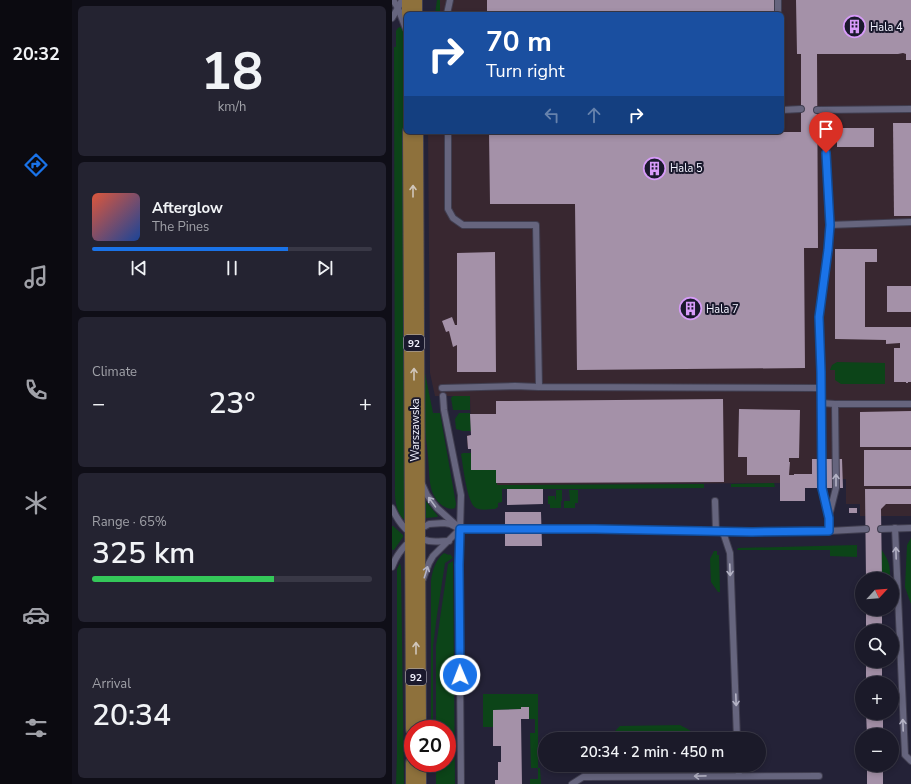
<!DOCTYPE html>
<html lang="en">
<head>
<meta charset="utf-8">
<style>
  :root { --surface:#1b1a29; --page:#242331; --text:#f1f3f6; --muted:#a0a1a8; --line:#393846; --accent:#1a73e8 }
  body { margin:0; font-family:"Nunito Sans",sans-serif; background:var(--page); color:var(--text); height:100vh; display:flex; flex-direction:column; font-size:15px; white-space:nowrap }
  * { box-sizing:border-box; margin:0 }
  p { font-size:13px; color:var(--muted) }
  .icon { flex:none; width:22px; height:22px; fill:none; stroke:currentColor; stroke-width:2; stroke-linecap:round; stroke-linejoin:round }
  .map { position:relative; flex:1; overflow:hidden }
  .side { display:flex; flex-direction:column; gap:6px; padding:6px; background:#0f0e17; width:320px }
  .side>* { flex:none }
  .guide { position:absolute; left:12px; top:12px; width:380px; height:122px; border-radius:6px; box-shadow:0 2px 6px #0003,0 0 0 1px var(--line); background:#1a4fa0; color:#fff; overflow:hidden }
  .needle { width:26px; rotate:64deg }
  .controls { position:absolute; left:463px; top:572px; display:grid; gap:8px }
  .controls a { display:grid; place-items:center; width:44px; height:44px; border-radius:50%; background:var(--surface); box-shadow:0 2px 6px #0003,0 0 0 1px var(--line); font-size:20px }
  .speed { position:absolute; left:12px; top:720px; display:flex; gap:8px; font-size:20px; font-weight:700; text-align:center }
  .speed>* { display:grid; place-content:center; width:52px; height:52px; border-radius:50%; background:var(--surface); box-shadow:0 2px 6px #0003,0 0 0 1px var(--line); line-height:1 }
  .speed .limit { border:6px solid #d22; background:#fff; color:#111 }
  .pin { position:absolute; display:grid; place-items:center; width:34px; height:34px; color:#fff; margin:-41px -17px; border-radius:50% 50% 50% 0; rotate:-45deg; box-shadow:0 0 4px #0007 }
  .pin .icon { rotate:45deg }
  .me { position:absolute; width:44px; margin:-22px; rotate:359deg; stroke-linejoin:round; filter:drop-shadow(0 0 3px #0008) }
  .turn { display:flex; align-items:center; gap:14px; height:84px; padding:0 16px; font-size:18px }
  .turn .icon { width:52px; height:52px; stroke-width:2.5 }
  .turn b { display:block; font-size:28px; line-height:34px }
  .lanes { display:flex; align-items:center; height:38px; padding:0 16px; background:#0003; justify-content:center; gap:20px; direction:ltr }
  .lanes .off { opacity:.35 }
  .big { font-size:30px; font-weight:600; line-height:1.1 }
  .side .tile { flex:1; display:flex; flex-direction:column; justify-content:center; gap:6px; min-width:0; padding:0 14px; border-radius:6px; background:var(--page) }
  .side .dial { align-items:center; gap:0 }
  .dial b { font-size:52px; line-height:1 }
  .song { display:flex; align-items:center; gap:12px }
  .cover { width:48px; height:48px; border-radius:6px; background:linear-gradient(135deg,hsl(10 70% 55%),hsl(220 70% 35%)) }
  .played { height:4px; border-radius:2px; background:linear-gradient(90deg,var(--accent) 70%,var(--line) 70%) }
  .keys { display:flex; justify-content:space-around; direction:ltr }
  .heat { display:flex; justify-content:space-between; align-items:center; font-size:22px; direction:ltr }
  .charge { height:6px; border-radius:3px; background:linear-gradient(90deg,#34c759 65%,var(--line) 0) }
  .trip { position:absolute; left:146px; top:732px; width:228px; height:40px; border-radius:20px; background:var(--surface); box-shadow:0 2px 6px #0003,0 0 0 1px var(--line); font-weight:600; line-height:40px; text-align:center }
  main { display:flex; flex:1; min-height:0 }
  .tabs { display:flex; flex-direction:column; width:72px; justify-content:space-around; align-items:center; background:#0b0a10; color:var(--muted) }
  .tabs .icon { width:28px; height:28px }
  .tabs .on { color:var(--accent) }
  .tabs b { font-size:18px; color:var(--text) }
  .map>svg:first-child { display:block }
  .industrial { fill:#382730 }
  .green { fill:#0c4418 }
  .building { fill:#a491a8 }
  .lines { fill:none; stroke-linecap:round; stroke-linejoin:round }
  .service-casing { stroke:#403e50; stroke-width:8 }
  .primary-casing { stroke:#403e50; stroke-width:22 }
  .service { stroke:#66657e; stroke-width:6 }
  .primary { stroke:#8e713c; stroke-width:20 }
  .oneway { stroke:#d0c6bb }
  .oneway2 { stroke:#b4b3c5 }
  .route-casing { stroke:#114b97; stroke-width:10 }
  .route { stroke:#1a73e8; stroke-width:7 }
  .labels { text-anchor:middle; stroke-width:4; stroke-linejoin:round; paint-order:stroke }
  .shield { fill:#1a192d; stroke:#b2b2c0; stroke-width:1 }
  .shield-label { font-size:10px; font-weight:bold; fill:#f3f3ff }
  .poi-label { font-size:11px; fill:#f3f3ff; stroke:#1a192d; text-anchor:start }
  .street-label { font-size:11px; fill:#f3f3ff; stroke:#1a192d }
</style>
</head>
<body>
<main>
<nav class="tabs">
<b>20:32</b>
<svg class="icon on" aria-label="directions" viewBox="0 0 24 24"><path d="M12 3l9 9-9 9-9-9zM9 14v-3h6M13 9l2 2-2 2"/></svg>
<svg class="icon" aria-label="music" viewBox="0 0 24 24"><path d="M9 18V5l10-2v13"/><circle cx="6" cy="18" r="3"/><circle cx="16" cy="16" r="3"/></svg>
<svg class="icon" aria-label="phone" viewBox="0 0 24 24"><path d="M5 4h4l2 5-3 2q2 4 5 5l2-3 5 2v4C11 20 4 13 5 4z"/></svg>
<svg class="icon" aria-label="climate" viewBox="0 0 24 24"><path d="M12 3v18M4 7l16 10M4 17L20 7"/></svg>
<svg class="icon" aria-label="car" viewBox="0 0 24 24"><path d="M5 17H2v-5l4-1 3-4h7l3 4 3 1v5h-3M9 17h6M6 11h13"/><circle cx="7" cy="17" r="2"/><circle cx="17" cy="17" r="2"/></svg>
<svg class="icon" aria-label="filters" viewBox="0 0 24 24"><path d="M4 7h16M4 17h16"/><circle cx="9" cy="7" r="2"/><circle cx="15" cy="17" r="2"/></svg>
</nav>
<section class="side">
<div class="tile dial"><b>18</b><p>km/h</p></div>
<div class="tile">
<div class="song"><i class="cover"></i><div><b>Afterglow</b><p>The Pines</p></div></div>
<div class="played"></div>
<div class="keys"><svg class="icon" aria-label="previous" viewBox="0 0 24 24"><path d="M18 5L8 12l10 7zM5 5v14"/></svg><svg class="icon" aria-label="pause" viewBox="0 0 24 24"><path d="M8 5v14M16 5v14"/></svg><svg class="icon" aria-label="next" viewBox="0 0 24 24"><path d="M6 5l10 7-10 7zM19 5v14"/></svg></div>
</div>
<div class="tile"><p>Climate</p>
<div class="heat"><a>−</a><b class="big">23°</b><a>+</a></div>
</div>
<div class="tile"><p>Range · 65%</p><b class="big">325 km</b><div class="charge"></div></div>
<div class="tile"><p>Arrival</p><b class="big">20:34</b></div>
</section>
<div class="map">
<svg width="519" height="784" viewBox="0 0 519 784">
  <rect width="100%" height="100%" fill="#242237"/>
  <path class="industrial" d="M48 0H519V516H468V504H454V479H450V459H420V474H412L413 501H388V483L105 485 104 470H79V449H76L75 442V435H79L78 396H43L38 373 36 132H390V14H48Z"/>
  <g class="green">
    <path d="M45 0H48V14H43Z"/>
    <path d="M6 28 8 27 11 29V46H13L16 520 14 521C6 516 4 506 3 496L2 47H4V31Z"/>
    <path d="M31 132 33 373 41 413H48L64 504 63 508C58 510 55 508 51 506 35 495 38 474 36 457 35 442 32 428 30 413Z"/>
    <path d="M445 362 493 363V384H449L443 380V370H438L440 365Z"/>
    <path d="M61 396H78V410H61L59 398Z"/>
    <path d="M67 413H78L79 431H71L64 429 63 419Z"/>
    <path d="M71 453H79V470H104L105 485 312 484V488L187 489H110V502L106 503V507L103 509C97 509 90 511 84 508 75 504 71 465 69 454Z"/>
    <path d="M382 483 383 487H339V484Z"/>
    <path d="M164 490H170V501H169V508H158V504H156V496H163V499L164 500Z"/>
    <path d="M177 490H186V503H183V508H172V501H178Z"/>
    <path d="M33 500 45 515 46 516 45 517 34 518 32 517Z"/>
    <path d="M0 526H1L11 535V537L2 550H1L0 549Z"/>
    <path d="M519 538V615V604L513 587 515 545Z"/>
    <path d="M465 545V557L438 556V550H345L346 548Z"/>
    <path d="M489 549C497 561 498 564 498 579H490Z"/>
    <path d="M322 551H325V555H327L328 592H326L319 582 318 559Z"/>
    <path d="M52 553 57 555 58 554 61 558 53 563 45 615 41 646V729H39V581C40 571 44 559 52 553Z"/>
    <path d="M61 561 63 784H44V763H55V729H44V646L56 564Z"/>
    <path d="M8 563 9 568 12 784H4L5 755V569Z"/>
    <path d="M91 694H146V768H148L149 784H138V779H146V768H139L138 733H143V719H137V707H129V709L101 710V727H91Z"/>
    <path d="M288 725C295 729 302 731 305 739H222L223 731 228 726Z"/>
    <path d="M222 765H295L277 772H221Z"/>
  </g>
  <g class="building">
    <rect x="95" y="0" width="287" height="14"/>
    <path d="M404 0H519V60H514V54L511 53 506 54H425L426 248H412L413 368 185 370 183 204H98L97 132H409V54H405Z"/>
    <path d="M501 123H519V216H502Z"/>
    <rect x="445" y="128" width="37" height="19"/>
    <path d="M443 249H485V262H473V327H519V382H516V383H514V382H502V348H508V343L494 344V340L443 339Z"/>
    <path d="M103 252 104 372H65V345L61 347 57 331 54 332 50 321 60 317 63 325H65V253Z"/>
    <rect x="495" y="286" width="24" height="26"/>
    <path d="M331 399 332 482 104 483V470H79V449H76L75 436 79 435 78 414H104V401Z"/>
    <path d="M347 409 408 410 407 458H397V462H398L397 475H402V474H420V459H450L451 488H413V501H388V475H355V457H346Z"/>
    <path d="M519 411V447H468V412Z"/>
    <rect x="472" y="450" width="47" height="36"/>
    <path d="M115 489H151V504L115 505Z"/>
    <path d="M473 489H519V504H494L489 509 490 579H474Z"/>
    <rect x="457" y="508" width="8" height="5"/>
    <path d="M113 512H149L150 546H113Z"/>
    <rect x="474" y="609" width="16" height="22"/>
    <rect x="474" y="661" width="16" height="22"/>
    <path d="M129 707H137V719H129L130 784H103V780H106V762H109V746H101V710L129 709Z"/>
    <path d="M474 713H491V735H475Z"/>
    <rect x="475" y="765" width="16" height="19"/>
  </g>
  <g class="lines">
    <defs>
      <g id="service">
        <path d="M1 0 6 8 14 29"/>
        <path d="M386 0V14"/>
        <path d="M55 14 58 0"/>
        <path d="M0 18 6 8 10 0"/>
        <path d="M390 110 409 109"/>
        <path d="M425 110 519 109"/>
        <path d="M433 110 437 225 436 250 427 317 429 372 430 489 437 518V531"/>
        <path d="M56 132V209L61 218 71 225H144L147 387 429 388"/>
        <path d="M437 225 519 222"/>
        <path d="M50 388 123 386 147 387"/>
        <path d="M51 396 52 410 69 495 67 565 69 784"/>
        <path d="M429 403 443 404H519"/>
        <path d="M30 484 35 495 45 508 64 525"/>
        <path d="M323 501 324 531"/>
        <path d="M0 508C7 524 19 538 37 541 43 542 50 541 57 541"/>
        <path d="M437 516 444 488 443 404"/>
        <path d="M503 528 513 755 519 761"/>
        <path d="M489 529 519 528"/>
        <path d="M27 531 30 528 37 524 52 523 58 524 68 529H203L360 532 437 531 474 529"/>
        <path d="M331 532 338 553 345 739"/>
        <path d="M0 567C4 556 10 548 18 541"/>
        <path d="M31 579 37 563 41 556 68 529"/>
        <path d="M346 765 347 776"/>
        <path d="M180 784 191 777 427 776"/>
      </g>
      <g id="primary">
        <path d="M20 0V14"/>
        <path d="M21 132 24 729"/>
        <path d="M24 763V784"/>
      </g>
    </defs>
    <use href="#service" class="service-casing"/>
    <use href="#primary" class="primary-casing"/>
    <use href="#service" class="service"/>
    <use href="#primary" class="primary"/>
  </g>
  <defs><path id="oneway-shaft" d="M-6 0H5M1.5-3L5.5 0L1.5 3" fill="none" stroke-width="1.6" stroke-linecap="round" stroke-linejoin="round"/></defs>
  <g class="oneway">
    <use href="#oneway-shaft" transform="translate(21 191) rotate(-90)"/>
    <use href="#oneway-shaft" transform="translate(22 374) rotate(-90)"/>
    <use href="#oneway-shaft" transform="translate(24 648) rotate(-90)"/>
  </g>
  <g class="oneway2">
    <use href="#oneway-shaft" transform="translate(444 480) rotate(-90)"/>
    <use href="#oneway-shaft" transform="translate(40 502) rotate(-126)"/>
    <use href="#oneway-shaft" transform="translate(504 553) rotate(-92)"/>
    <use href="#oneway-shaft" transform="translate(338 570) rotate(88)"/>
    <use href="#oneway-shaft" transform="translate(34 572) rotate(-73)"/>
    <use href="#oneway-shaft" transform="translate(344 700) rotate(88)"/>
    <use href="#oneway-shaft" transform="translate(511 725) rotate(-92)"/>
    <use href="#oneway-shaft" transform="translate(308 776) rotate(179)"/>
  </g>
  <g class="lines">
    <defs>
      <path id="route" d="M68 675 67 565 68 529H203L360 532 437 531V518L430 488 429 372 427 317 436 250 438 225 434 153"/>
    </defs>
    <use href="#route" class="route-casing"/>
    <use href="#route" class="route"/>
  </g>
  <defs>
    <symbol id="building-ring" viewBox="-11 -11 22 22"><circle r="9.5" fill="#1a192d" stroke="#d79bf9" stroke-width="1.5"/><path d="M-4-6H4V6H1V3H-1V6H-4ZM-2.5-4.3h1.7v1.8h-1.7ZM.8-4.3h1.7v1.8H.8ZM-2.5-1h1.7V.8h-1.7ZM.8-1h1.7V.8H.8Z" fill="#d79bf9"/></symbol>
  </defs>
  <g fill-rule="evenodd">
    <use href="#building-ring" x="450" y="14" width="25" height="25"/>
    <use href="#building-ring" x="250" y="156" width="25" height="25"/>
    <use href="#building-ring" x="286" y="296" width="25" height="25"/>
  </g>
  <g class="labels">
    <g class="shield">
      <rect x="12" y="335" width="20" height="16" rx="3"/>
      <rect x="14" y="669" width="20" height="16" rx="3"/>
    </g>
    <g class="shield-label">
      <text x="22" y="347">92</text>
      <text x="24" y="681">92</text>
    </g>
    <g class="poi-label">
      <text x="478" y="31">Hala 4</text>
      <text x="278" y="172">Hala 5</text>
      <text x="314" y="313">Hala 7</text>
    </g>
    <g class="street-label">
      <text transform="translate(23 430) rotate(-90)" y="4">Warszawska</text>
    </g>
  </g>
</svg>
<div class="controls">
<a><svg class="needle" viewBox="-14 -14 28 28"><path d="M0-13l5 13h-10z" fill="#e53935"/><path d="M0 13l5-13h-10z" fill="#a0a1a8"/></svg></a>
<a><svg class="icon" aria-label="search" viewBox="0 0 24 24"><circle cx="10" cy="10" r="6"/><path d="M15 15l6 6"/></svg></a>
<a>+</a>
<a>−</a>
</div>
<div class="speed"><div class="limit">20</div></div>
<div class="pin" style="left:434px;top:153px;background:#d93025"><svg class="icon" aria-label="arrive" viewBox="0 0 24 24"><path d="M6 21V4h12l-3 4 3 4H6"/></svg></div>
<svg class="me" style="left:68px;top:675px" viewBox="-20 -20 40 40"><circle r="17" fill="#1a73e8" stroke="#fff" stroke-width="3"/><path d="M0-11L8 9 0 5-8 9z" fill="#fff"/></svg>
<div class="trip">20:34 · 2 min · 450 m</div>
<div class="guide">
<div class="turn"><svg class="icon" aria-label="right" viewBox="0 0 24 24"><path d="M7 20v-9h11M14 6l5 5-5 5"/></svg><div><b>70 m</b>Turn right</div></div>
<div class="lanes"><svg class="icon off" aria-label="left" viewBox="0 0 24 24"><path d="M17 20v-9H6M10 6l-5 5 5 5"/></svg><svg class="icon off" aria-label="ahead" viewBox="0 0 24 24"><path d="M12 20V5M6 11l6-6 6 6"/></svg><svg class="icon" aria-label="right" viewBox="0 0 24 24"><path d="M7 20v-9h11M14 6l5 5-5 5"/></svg></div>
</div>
</div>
</main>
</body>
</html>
